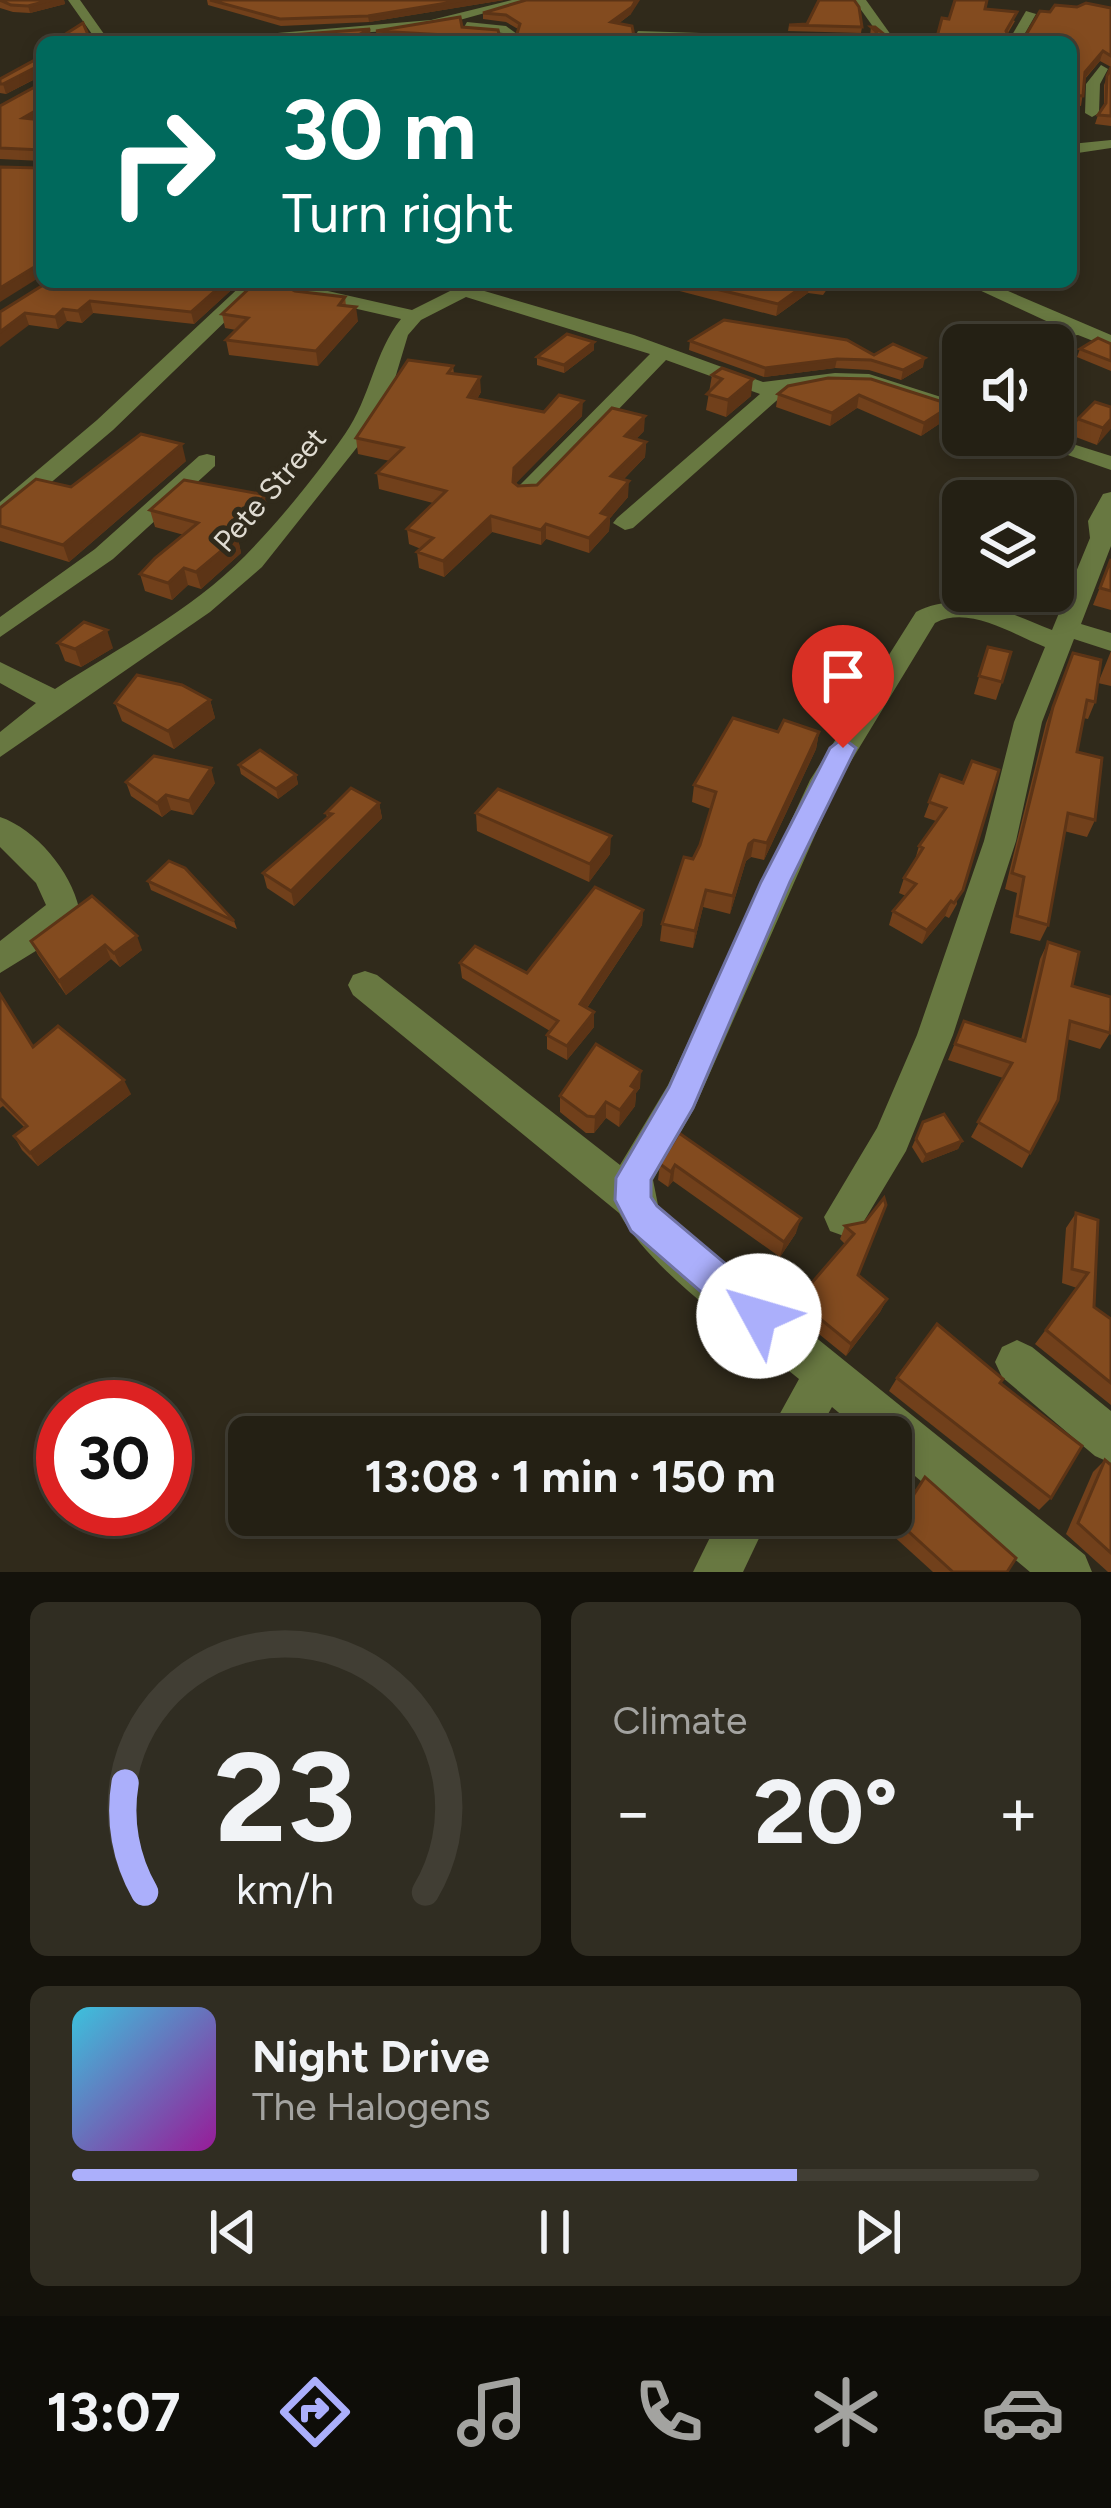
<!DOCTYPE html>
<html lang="en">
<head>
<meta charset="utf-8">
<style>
  :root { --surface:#242014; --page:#302d22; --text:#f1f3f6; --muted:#a3a3a0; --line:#413e34; --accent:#abaffb }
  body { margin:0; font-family:Figtree,sans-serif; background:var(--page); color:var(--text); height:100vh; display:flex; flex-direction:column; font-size:45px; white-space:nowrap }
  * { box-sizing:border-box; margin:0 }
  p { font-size:39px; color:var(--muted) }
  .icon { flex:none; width:66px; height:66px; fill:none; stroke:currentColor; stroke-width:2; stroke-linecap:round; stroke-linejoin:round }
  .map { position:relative; height:1572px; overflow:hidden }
  .drawer { display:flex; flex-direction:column; gap:30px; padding:30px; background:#14120b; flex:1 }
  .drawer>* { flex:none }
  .guide { position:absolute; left:36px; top:36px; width:1041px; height:252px; border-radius:18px; box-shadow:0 6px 18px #0003,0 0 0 3px var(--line); background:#00695c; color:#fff; overflow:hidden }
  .fabs { position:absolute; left:942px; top:324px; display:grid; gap:24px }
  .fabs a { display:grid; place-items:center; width:132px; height:132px; border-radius:18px; background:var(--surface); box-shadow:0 6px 18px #0003,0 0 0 3px var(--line); font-size:60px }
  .speed { position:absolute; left:36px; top:1380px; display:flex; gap:24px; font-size:60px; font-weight:700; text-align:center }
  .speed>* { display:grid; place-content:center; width:156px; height:156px; border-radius:50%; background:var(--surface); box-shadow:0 6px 18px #0003,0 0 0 3px var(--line); line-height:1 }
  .speed .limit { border:18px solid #d22; background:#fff; color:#111 }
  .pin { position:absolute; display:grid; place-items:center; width:102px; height:102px; color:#fff; margin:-123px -51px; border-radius:50% 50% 50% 0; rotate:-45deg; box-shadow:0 0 12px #0007 }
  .pin .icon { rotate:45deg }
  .me { position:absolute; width:132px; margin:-66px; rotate:309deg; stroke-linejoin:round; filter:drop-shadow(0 0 9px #0008) }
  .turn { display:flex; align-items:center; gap:42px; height:252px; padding:0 48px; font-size:54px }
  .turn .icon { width:156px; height:156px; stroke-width:2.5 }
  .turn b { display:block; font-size:84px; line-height:102px }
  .big { font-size:90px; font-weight:700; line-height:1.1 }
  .drawer .widget { flex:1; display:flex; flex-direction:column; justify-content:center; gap:18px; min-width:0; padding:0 42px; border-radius:18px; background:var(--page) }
  .drawer .dial { align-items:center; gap:0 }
  .dial svg { height:312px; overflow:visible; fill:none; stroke:var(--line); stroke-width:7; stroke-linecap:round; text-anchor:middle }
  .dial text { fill:var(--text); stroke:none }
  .song { display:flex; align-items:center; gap:36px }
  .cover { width:144px; height:144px; border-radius:18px; background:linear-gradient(135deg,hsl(190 70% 55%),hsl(300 70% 35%)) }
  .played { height:12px; border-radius:6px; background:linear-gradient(90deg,var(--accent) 75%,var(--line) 75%) }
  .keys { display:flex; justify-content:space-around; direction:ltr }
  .heat { display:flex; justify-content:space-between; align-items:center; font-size:66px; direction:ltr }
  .drawer .tiles { flex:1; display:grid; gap:30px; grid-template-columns:1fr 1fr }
  .widget:last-child { grid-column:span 2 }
  .trip { position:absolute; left:228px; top:1416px; width:684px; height:120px; border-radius:18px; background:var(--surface); box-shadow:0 6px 18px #0003,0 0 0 3px var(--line); font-weight:700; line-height:120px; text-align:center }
  .tabs { display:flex; height:192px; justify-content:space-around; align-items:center; background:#0e0d08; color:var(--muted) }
  .tabs .icon { width:84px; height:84px }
  .tabs .on { color:var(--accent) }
  .tabs b { font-size:54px; color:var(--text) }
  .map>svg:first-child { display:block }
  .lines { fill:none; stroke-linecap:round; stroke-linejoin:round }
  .minor { fill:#687841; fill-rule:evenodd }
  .wall { fill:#71401b }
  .shaded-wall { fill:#5c3416 }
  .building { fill:#834b1f; stroke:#5c3416; stroke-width:3 }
  .route { fill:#abaffb; stroke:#6f72a3; stroke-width:3 }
  .labels { text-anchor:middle; stroke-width:10; stroke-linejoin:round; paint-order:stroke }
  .far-street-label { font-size:30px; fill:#dfdbd1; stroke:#302a1b }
</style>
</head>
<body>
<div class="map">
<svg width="1111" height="1572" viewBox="0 0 1111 1572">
  <rect width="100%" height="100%" fill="#302a1b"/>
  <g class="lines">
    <g class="minor">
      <path d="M68 0H80L104 34 103 42H91L92 34Z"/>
      <path d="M512 0H532L431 28 224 42 218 38 431 20Z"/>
      <path d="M854 0H866L896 42H884Z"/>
      <path d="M1026 11 1036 14 1020 42H1008Z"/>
      <path d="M467 22 506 26 517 34 515 42H503V33L463 29Z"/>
      <path d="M638 31 865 38 871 42 634 38Z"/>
      <path d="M1101 65 1108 69 1100 84 1099 113 1092 117 1085 113 1086 84Z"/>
      <path d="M1111 140V148L1071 154V144Z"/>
      <path d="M245 282H288L412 310 468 282H491L481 290 634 335 763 382 835 373 869 374 963 404V418L869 387 825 386 784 394 633 528 625 530 613 523 617 518 760 394 666 360 534 497H518V487L650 354 466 297 421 320 408 335 393 385 366 436 262 567 210 612 0 757V732L36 703 0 683V662L55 689C118 648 191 611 245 556 280 520 316 476 345 434 370 399 375 350 401 319L261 287 113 430 8 519 0 521V502L97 420Z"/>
      <path d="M962 282H987L1111 335V348L1078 335 995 345 1019 330 1057 326Z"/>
      <path d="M1010 435H1044L1111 456V470Z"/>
      <path d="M207 454 215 456V466L113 559 0 637V617L95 549 199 456Z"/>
      <path d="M1111 492V546L1081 624 1111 633V651L1074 639 1042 722 1016 841 953 1035 906 1151 858 1231 844 1236 830 1231 824 1217 877 1128 917 1035 984 841 1014 722 1045 647C1012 634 969 605 935 623L839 781 694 1109 653 1180 658 1205 705 1248 1085 1555 1092 1572H1030L891 1456V1437H868L832 1407 815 1437H767L799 1379C743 1333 654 1275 619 1213L353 995 348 985 353 975 365 971 377 975 620 1165 668 1085 810 780 916 612C961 589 1008 612 1052 630L1090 538 1088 521 1103 494Z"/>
      <path d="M0 817C36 829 71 872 79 908L60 936 0 973V941L46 905 36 883 0 847Z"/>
      <path d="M1017 1340 1032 1347 1111 1411V1463L1095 1456 1002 1377 995 1362 1002 1347Z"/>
      <path d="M721 1515H770L743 1572H693Z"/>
    </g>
  </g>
  <g class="wall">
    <path d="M0 0H64L65 4 30 13 13 12 0 8Z"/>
    <path d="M207 0H504L369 22 281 26 208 5Z"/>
    <path d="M1077 7 1111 8V67L1100 61 1085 79 1081 106 1071 105V42H793L871 38 870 36 871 27 891 40 923 42 937 37 949 19 985 9 1015 21 1008 33 1010 38 1026 35 1050 12Z"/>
    <path d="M483 13 631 14 618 24 634 36H666L665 42H445L377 37 376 31 462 27 500 38 515 40 518 29 506 22 483 19Z"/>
    <path d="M807 24 862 27 861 33 788 31 789 25Z"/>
    <path d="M42 56V119L40 120H42V161L0 159V106L42 83 41 76 6 94 0 93V79Z"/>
    <path d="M1111 67V126L1095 124 1098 115 1104 107V85Z"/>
    <path d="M240 282 194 324 93 313 82 323 67 321 58 329 29 325 0 312Z"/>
    <path d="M645 282H832L823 295 808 293 776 316Z"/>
    <path d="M292 290 345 297 346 306 358 321 318 366 229 355 226 340 236 330 225 328 222 314Z"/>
    <path d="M690 341 874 355 923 367 901 380 869 370 835 368 764 377 689 350Z"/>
    <path d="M594 342V350L564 373 537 365V357Z"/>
    <path d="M1111 344V371L1077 357 1080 349Z"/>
    <path d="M453 366 454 374 481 392 477 399 544 412 582 416 515 484 518 486 537 485 644 431 636 439 646 442 645 457 623 480 628 497 610 518 609 531 589 553 546 539 541 545 492 532 444 577 419 568 417 552 421 549 409 544 407 529 433 503 379 489 377 473 390 461 358 454 356 438Z"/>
    <path d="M722 368 751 396 726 417 706 410 712 375Z"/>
    <path d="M828 378 948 418 921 436 857 408 830 426 776 407 778 394Z"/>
    <path d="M1111 407 1097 445 1073 436 1078 419Z"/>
    <path d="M186 461 69 562 0 541V508L71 487Z"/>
    <path d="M150 510 269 512 238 539 241 553 201 589 188 585 172 600 145 591 140 574 184 535 155 527Z"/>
    <path d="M1111 559V610L1093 605Z"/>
    <path d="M996 591H1049L1038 612 992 603Z"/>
    <path d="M58 643 113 648 81 667 65 661Z"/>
    <path d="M988 647 1002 682 996 700 974 694Z"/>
    <path d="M1111 651V686L1098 683Z"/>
    <path d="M1073 653 1095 702 1088 719 1083 718 1077 752 1095 820 1087 837 1064 831 1048 925 1040 941 1010 933 1017 893 1005 889 1046 723Z"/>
    <path d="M210 700 215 718 174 749 122 721 115 703Z"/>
    <path d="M778 732H819L816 749 764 860 751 857 746 861 730 914 703 907 693 948 660 941 662 924 700 845 711 809 692 802 694 785Z"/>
    <path d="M239 765 296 775 298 784 278 799 241 774Z"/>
    <path d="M940 775 957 904 949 918 945 916 922 944 889 925 893 911 906 896 899 893 904 878 915 860 919 846 936 821 924 817Z"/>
    <path d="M126 782 215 783 193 815 171 810 162 817 131 796Z"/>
    <path d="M379 803 382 818 294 906 267 888 263 873 327 818 326 813Z"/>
    <path d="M476 813 610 854 589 882 477 831Z"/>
    <path d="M148 881 234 921 237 929 151 890Z"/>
    <path d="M92 896 142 950 120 967 111 959 66 995 38 955 31 941Z"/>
    <path d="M643 910 642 925 587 1008 594 1027 567 1060 547 1049V1035L550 1031 462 978 460 963 527 973Z"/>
    <path d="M1048 942 1072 986 1110 1033 1100 1049 1067 1039 1058 1100 1022 1168 971 1137 1003 1078 948 1060 964 1021 1021 1040 1040 959Z"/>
    <path d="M0 994 33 1047 131 1094 38 1166 22 1150 14 1136 25 1128 3 1106 0 1108Z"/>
    <path d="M640 1088 636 1093 635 1106 619 1127 606 1118 594 1133H586L560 1112V1096Z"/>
    <path d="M923 1122 962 1141 958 1149 922 1163 912 1147Z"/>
    <path d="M679 1133 796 1233 780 1257 673 1181 668 1187 658 1180 660 1164Z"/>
    <path d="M1076 1213 1094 1307 1111 1319V1405L1035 1344 1077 1288 1062 1283 1066 1228Z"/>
    <path d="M865 1222 858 1275 887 1299 880 1312 846 1356 793 1313 797 1300 845 1244 840 1239 845 1226Z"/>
    <path d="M897 1378 1000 1383 1051 1498 1039 1510 889 1391Z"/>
    <path d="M1105 1460 1111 1465V1572H1108L1066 1534 1093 1472Z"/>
    <path d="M916 1489 1007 1572H933L889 1532Z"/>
  </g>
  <g class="shaded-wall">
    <path d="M51 0H64L65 4 30 13 28 6Z"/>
    <path d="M465 0H504L369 22 368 16Z"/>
    <path d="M636 0H640L631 14 611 29V22Z"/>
    <path d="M370 29 371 38 364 42H344Z"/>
    <path d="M1103 51 1100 61 1082 81 1085 72Z"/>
    <path d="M40 65 42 75 6 94 3 84Z"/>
    <path d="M42 107V119L26 128 23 118Z"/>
    <path d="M36 266 40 277 0 302V288Z"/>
    <path d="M225 282H240L194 324 191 312Z"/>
    <path d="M810 282 808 293 776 316 778 304Z"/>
    <path d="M90 301 93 313 82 323 78 311Z"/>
    <path d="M356 307 358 321 318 366 316 351Z"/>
    <path d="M63 309 67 321 58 329 55 317Z"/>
    <path d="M25 313 29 325 0 347V332Z"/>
    <path d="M594 342V350L564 373V365Z"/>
    <path d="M925 358 923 367 901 380 903 370Z"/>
    <path d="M837 359 835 368 764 377 765 368Z"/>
    <path d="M480 377 481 392 469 412 468 397Z"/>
    <path d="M753 379 751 396 726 417 728 400Z"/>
    <path d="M859 395 857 408 830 426 832 413Z"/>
    <path d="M583 401 582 416 515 484 514 497V468Z"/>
    <path d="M952 405 948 418 921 436 924 423Z"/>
    <path d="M645 416 644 431 624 451 625 436Z"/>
    <path d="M1111 419V429L1097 445 1103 428Z"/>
    <path d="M646 442 645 457 611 492V476Z"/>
    <path d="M182 444 186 461 69 562 63 545Z"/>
    <path d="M629 481 628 497 610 518 609 531 589 553V538L601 513Z"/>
    <path d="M266 495 269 512 238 539 241 553 201 589 196 572 223 531Z"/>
    <path d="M491 516 492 532 444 577 443 561Z"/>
    <path d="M546 524V539L541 545V530Z"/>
    <path d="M184 568 188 585 172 600 168 583Z"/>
    <path d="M107 630 113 648 81 667 75 649Z"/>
    <path d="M210 700 215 718 174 749 168 731Z"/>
    <path d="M819 732 816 749 764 860 767 843Z"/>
    <path d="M211 768 215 783 193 815 189 801Z"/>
    <path d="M296 775 298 784 278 799 276 789Z"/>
    <path d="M166 795 171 810 162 817 157 803Z"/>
    <path d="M379 803 382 818 294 906 291 891Z"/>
    <path d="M611 836 610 854 589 882 590 864Z"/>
    <path d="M754 840 751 857 746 861 730 914 733 896 749 844Z"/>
    <path d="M706 890 703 907 693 948 695 931Z"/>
    <path d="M951 901 945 916 922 944 927 930Z"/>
    <path d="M643 910 642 925 580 1018V1004Z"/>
    <path d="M137 936 142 950 120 967 114 953Z"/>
    <path d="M105 945 111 959 66 995 59 981Z"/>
    <path d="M594 1012V1027L567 1060V1046Z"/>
    <path d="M641 1071 640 1088 636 1093 635 1106 619 1127 620 1110 631 1086Z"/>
    <path d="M124 1080 131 1094 38 1166 30 1153Z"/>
    <path d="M606 1102V1118L594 1133 595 1117Z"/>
    <path d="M962 1141 958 1149 922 1163 926 1155Z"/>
    <path d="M675 1165 673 1181 668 1187 671 1172Z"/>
    <path d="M801 1218 796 1233 780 1257 784 1242Z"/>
    <path d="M887 1299 880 1312 846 1356 851 1344Z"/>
  </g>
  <g class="building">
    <path d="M0 0H51L28 6 11 5Z"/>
    <path d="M210 0H465L368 16 280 19Z"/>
    <path d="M526 0H636L632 7 611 22 632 26 634 36H666L644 42H450L462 36 376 31 460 17 462 27 498 30 500 38 515 40 520 24 506 15 483 13Z"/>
    <path d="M819 0H854L859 7 862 27 789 25 807 24Z"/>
    <path d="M955 0H987L985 9 1017 12 1006 31 1010 38 1026 35 1040 11 1050 12 1055 5 1077 7 1086 3 1111 8V56L1103 51 1085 72 1083 96 1071 95V42H793L792 36 872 38 877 32 871 27H875L891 40 923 42 926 36 937 37 942 18 949 19Z"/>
    <path d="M83 23 89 37 276 36 370 29 344 42H68L70 41 56 40Z"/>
    <path d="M42 56V107L23 118 42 120V150L0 148V106L42 83 40 65 3 84H0V79Z"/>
    <path d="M1111 67V116L1098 115 1106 103 1107 76Z"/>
    <path d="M42 165V266H36L0 288V167L39 168Z"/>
    <path d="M48 282H225L191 312 90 301 78 311 63 309 55 317 25 313 0 332V312Z"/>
    <path d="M256 282H277L292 285 289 288 295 291 345 297 339 305 356 307 316 351 226 340 248 318 222 314Z"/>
    <path d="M687 282H809L778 304Z"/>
    <path d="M724 320 847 340 874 355 893 344 925 358 903 370 871 360 837 359 765 368 690 341Z"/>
    <path d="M567 334 594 342 564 365 537 357Z"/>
    <path d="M1098 338 1111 344V361L1080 349Z"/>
    <path d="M408 360 453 366 448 373 480 377 468 397 544 412 559 395 583 401 514 468 513 482 518 486 537 485 612 408 645 416 625 436 646 442 611 476 629 481 601 513 610 516 589 538 546 524 541 530 491 516 443 561 417 552 433 538 407 529 446 491 377 473 403 448 356 438Z"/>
    <path d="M722 368 753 379 728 400 707 394 722 379 712 375Z"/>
    <path d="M828 378 871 379 952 405 924 423 859 395 832 413 778 394 788 386Z"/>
    <path d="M1095 402 1111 407V419L1103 428 1078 419Z"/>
    <path d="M141 434 182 444 63 545 0 526V508L36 479 71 487Z"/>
    <path d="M184 480 266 495 223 531 238 537 196 572 184 568 168 583 140 574 155 558 198 523 150 510Z"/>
    <path d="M1111 559V591L1100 588Z"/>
    <path d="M996 591H1048L1041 603 995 594Z"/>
    <path d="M84 622 107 630 75 649 58 643Z"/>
    <path d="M988 647 1011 652 1002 682 979 676Z"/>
    <path d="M1073 653 1101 660 1095 702 1087 700 1077 752 1102 758 1095 820 1068 813 1048 925 1017 916 1024 877 1012 873 1053 707Z"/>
    <path d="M137 675 182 685 210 700 168 731 115 703Z"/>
    <path d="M733 718 778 732 784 720 819 732 767 843 754 840 749 844 733 896 706 890 695 931 662 924 684 857 693 859 700 845 716 792 694 785Z"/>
    <path d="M260 750 296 775 276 789 239 765Z"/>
    <path d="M154 756 211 768 189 801 166 795 157 803 126 782Z"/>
    <path d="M972 761 999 770 963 890 954 903 951 901 927 930 893 911 916 884 904 878 923 848 919 846 946 808 929 802 940 775 963 783Z"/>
    <path d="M351 788 379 803 291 891 263 873 332 814 326 813Z"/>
    <path d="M498 789 611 836 590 864 476 813Z"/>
    <path d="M169 861 185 868 234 921 148 881Z"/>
    <path d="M595 887 643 910 580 1004 594 1012 567 1046 547 1035 558 1021 460 963 475 946 527 973Z"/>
    <path d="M92 896 137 936 114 953 105 945 59 981 31 941Z"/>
    <path d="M1048 942 1079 952 1072 986 1111 997V1023L1110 1033 1070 1021 1058 1100 1030 1153 978 1122 1012 1063 955 1044 964 1021 1025 1041Z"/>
    <path d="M0 994 33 1047 58 1026 124 1080 30 1153 14 1136 27 1126 0 1098Z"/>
    <path d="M596 1044 641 1071 631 1086 636 1089 620 1110 606 1102 595 1117 587 1116 560 1096Z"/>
    <path d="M944 1114 962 1141 926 1155 916 1139 923 1122Z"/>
    <path d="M679 1133 801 1218 784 1242 675 1165 671 1172 660 1164Z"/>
    <path d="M884 1198 886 1205 858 1275 887 1299 851 1344 797 1300 854 1234 845 1226 865 1222Z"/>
    <path d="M1076 1213 1098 1220 1094 1307 1111 1319V1383L1046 1330 1088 1273 1072 1269Z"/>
    <path d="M937 1324 1003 1379 1000 1383 1082 1446 1051 1498 897 1378Z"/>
    <path d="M1105 1460 1111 1465V1553L1078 1523Z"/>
    <path d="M925 1477 1016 1558 1007 1572H953L897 1521Z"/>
  </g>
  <path class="route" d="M843 738 856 748 790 882 693 1108 651 1180V1197L657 1206 772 1303 778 1316 772 1330 759 1336 745 1330 631 1231 615 1200 616 1178 669 1087 761 882 830 748Z"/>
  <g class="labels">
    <g class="far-street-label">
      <text transform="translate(270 490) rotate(-49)" y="10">Pete Street</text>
    </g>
  </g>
</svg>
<div class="fabs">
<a><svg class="icon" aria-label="sound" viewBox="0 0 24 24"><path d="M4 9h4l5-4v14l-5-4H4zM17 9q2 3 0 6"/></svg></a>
<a><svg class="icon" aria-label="layers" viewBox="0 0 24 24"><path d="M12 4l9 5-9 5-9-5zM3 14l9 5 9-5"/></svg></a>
</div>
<div class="speed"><div class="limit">30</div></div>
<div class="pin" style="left:843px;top:748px;background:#d93025"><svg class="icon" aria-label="arrive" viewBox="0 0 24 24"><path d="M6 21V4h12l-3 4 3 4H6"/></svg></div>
<svg class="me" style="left:759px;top:1316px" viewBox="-20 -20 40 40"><circle r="19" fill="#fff"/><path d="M0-13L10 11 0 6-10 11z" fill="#abaffb"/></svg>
<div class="trip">13:08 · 1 min · 150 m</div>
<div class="guide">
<div class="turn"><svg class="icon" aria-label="right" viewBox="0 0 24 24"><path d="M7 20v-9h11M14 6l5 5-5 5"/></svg><div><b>30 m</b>Turn right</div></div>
</div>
</div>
<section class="drawer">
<div class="tiles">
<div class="widget dial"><svg viewBox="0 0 100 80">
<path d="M14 69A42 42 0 1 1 86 69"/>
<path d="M14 69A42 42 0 0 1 9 41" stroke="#abaffb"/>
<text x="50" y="56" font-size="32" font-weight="700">23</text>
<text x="50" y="72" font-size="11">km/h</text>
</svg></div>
<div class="widget"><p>Climate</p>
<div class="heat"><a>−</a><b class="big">20°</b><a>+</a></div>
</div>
<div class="widget">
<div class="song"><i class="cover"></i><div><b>Night Drive</b><p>The Halogens</p></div></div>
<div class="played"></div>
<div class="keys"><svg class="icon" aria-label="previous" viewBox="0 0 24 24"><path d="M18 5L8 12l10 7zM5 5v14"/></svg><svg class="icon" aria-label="pause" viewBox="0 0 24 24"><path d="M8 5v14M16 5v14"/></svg><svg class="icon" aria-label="next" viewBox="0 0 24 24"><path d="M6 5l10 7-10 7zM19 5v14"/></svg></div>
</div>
</div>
</section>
<nav class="tabs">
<b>13:07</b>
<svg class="icon on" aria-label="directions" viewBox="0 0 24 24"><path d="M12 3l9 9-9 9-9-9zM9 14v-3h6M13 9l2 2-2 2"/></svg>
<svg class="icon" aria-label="music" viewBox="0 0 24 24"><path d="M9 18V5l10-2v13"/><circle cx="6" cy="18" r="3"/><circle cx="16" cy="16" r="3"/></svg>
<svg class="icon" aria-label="phone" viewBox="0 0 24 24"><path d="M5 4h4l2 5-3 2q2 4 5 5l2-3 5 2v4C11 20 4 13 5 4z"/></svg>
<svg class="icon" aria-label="climate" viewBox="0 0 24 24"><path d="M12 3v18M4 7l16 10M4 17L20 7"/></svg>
<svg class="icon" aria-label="car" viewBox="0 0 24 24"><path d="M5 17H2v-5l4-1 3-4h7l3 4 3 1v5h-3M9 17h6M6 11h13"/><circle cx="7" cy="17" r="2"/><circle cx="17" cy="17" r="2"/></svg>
</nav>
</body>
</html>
